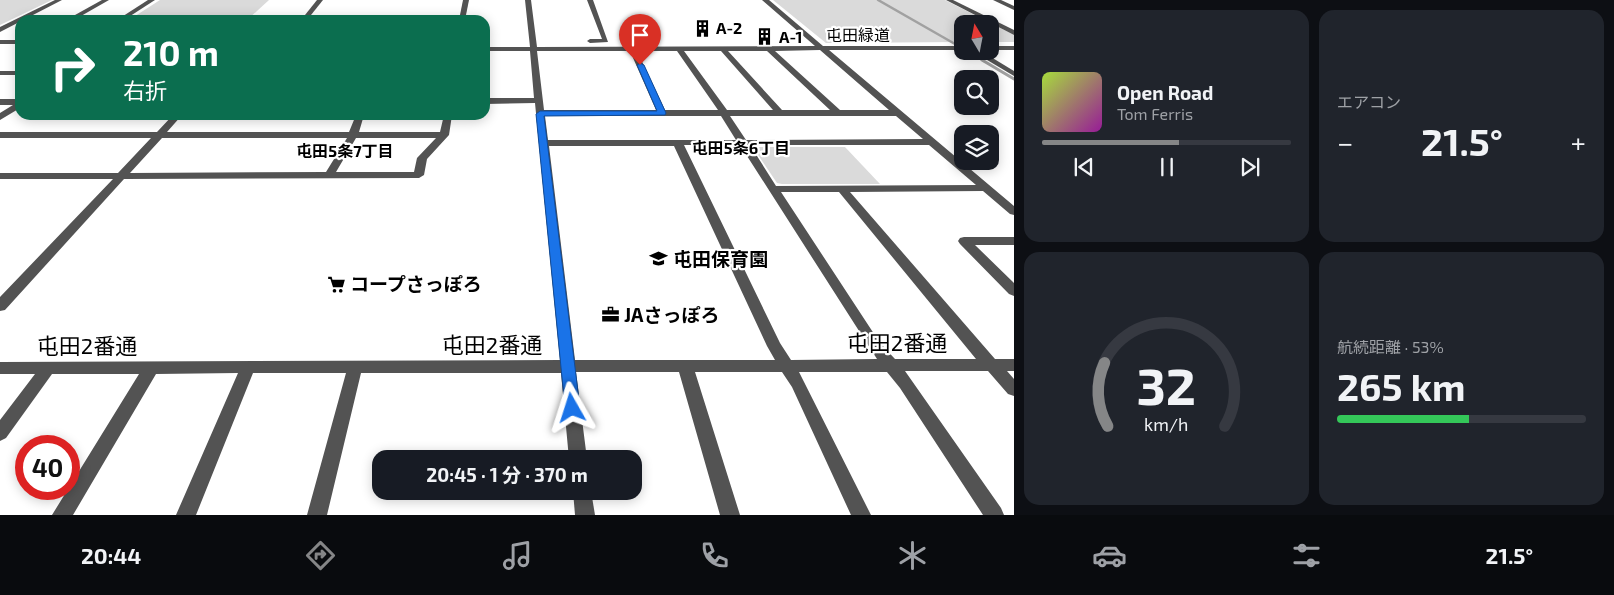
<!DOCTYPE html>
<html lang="ja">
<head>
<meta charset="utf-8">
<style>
  :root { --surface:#171b24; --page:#20242c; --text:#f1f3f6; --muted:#9ea1a6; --line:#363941; --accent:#858687 }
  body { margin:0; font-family:"Exo 2","Noto Sans JP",sans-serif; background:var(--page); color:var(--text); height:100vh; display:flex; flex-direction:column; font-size:19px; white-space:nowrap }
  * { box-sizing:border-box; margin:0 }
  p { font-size:16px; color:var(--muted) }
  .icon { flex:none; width:28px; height:28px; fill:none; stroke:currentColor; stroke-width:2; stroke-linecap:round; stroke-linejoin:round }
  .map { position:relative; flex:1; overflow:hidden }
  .details { display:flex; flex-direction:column; gap:10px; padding:10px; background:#0d0f14; width:600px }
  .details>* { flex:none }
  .top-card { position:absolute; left:15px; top:15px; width:475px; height:105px; border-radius:15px; box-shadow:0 2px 12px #0003; background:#0b6e4f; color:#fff; overflow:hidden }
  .needle { width:32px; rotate:350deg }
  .buttons { position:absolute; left:954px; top:15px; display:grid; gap:10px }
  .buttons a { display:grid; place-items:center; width:45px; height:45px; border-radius:10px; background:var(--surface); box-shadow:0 2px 12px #0003; font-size:25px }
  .speed { position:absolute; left:15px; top:435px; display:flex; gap:10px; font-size:25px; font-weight:700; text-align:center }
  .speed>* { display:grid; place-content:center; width:65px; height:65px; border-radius:50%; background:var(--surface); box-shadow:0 2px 12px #0003; line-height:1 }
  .speed .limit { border:8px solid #d22; background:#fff; color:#111 }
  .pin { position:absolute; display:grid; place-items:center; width:42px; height:42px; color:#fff; margin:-51px -21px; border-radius:50% 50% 50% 0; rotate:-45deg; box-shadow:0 0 5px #0007 }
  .pin .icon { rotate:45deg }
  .me { position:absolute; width:55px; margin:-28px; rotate:354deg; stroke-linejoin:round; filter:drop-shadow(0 0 4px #0008) }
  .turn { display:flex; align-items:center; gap:18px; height:105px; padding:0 25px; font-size:22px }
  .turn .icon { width:65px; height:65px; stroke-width:2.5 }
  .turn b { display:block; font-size:35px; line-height:42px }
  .big { font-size:38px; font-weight:700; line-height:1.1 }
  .details .widget { flex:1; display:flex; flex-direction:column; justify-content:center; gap:8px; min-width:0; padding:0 18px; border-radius:15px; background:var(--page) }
  .details .dial { align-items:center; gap:0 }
  .dial svg { height:130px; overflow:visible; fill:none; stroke:var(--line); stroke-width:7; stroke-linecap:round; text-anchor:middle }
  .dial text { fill:var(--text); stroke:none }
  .song { display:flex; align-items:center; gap:15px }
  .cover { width:60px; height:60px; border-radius:8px; background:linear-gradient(135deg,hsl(80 70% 55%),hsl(300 70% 35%)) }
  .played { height:5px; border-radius:2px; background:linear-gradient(90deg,var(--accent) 55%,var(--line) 55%) }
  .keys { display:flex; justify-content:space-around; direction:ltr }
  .heat { display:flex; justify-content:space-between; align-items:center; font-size:28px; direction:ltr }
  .charge { height:8px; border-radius:4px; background:linear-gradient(90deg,#34c759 53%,var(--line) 0) }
  .details .tiles { flex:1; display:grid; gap:10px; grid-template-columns:repeat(2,1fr) }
  .trip { position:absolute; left:372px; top:450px; width:270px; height:50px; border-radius:15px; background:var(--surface); box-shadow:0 2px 12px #0003; font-weight:700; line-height:50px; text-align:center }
  .dock { display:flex; height:80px; justify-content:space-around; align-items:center; background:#090b0e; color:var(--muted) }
  .dock .icon { width:35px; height:35px }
  .dock .active { color:var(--accent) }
  .dock b { font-size:22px; color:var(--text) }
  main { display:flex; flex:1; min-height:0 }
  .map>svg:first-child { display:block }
  .green { fill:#dadada }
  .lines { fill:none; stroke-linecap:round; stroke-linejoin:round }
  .stream-far1 { stroke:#a1a1a1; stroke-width:2.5 }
  .stream { stroke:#a1a1a1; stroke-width:3 }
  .minor { fill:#535353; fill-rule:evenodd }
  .route { fill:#1a73e8; stroke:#114b97 }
  .labels { text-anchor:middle; stroke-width:4.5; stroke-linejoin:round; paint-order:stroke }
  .far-poi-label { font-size:16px; font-weight:bold; fill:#000; stroke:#fff; text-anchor:start }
  .far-street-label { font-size:16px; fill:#000; stroke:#fff }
  .far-neighbourhood-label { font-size:16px; font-weight:bold; fill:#000; stroke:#fff }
  .poi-label { font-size:19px; font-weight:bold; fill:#000; stroke:#fff; text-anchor:start }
  .near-street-label { font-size:22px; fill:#000; stroke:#fff }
</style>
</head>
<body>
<main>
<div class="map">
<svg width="1014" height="515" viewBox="0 0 1014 515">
  <rect width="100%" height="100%" fill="#fff"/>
  <g class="green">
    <path d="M0 0H52L0 25Z"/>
    <path d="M160 0H269L247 20H129Z"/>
    <path d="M773 0H945L1014 35V42H990V24H962V42L826 43Z"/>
    <path d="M757 147H845L880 184H782L777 183 754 149Z"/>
  </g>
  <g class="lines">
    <g class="stream-far1">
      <path d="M878 0 962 48"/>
      <path d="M968 51 984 61"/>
    </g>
    <path class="stream" d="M982 60 1014 79"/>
    <g class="minor">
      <path d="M55 0H62L0 32V27Z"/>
      <path d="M102 0H109L74 20H66Z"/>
      <path d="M148 0H155L124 20H117Z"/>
      <path d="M317 0H323L307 20H301Z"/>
      <path d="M463 0H469L465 20H459Z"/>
      <path d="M525 0H531L537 47 815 46 762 0H769L823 46H962V50H829L1014 206V215L1010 214 983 191 850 192 995 359H1014V371H1007L1014 379V396L1008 394 988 371H905L1001 508 1004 515H983L900 388 887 372H799L871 515H851L792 387 782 372H695L740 515H720L679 372H576L587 459H569L561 373H361L327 515H307L346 373H253L196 515H176L238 373 156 374 73 515H52L139 374H52L6 438 0 441V420L35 374H0V362L560 360 535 103 485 104V98H534L530 51H485V47H530ZM820 50 889 110H840L775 51ZM537 51H630L656 110H544ZM637 51H677L718 110H665ZM684 51H721L773 110H727ZM728 51H767L830 110H782ZM545 116H721L736 140H548ZM730 116H896L923 139 746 140ZM684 145H740L877 359 791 360 780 343ZM750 145H929L976 185 776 186ZM549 146H674L767 346 775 360H575ZM781 192H839L976 359H895L880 343Z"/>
      <path d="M587 0H593L608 42 590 43 587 41 590 39H602Z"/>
      <path d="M946 0H953L1014 30V35Z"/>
      <path d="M993 0H1001L1014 6V10Z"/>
      <rect x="0" y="40" width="20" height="4"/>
      <rect x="990" y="46" width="24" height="4"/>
      <path d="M972 51H981L1014 71V76Z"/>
      <rect x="0" y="71" width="20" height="4"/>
      <path d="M0 99H20V108L0 120V113L13 105H0Z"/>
      <path d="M173 115H182L167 132H349L356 115H364L359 132H440L444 115H452L449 135 427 159 424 175 419 178 124 179 5 310 0 311V297L113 179H0V173H118L151 138H0V132H157ZM162 138H347L326 172 130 173ZM356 138H436L417 158 414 172H336Z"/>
      <path d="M964 237H1014V245H975L1014 283V296L1009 294 960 244 958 241 960 238Z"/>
      <path d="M573 491H591L595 515H575Z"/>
    </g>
  </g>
  <path class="route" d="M640 63 644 65 666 113 665 115 544 116 580 408 578 412 572 414 567 412 565 408 536 114 540 111H657L637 65Z"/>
  <defs>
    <symbol id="building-bare" viewBox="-9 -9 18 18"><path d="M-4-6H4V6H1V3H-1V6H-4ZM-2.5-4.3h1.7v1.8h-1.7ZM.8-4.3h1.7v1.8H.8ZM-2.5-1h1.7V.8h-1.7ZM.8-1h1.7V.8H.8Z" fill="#000" stroke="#fff" stroke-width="2.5" paint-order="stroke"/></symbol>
    <symbol id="school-bare" viewBox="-9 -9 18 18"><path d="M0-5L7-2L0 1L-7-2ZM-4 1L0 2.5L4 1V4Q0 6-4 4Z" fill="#000" stroke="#fff" stroke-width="2.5" paint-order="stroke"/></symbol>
    <symbol id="supermarket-bare" viewBox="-9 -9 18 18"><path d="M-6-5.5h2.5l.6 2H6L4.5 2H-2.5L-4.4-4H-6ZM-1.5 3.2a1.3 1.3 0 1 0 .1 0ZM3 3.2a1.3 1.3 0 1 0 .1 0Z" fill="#000" stroke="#fff" stroke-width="2.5" paint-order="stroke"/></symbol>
    <symbol id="office-bare" viewBox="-9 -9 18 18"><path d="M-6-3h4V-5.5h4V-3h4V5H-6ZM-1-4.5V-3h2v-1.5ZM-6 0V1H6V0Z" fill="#000" stroke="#fff" stroke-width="2.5" paint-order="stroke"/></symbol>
  </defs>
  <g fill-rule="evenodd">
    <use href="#building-bare" x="690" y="16" width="25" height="25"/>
    <use href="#building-bare" x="752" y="24" width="25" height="25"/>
    <use href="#school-bare" x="646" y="246" width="25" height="25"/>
    <use href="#supermarket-bare" x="324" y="272" width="25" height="25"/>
    <use href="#office-bare" x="598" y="302" width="25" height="25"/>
  </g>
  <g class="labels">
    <g class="far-poi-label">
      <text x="716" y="34">A-2</text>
      <text x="779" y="43">A-1</text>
    </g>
    <g class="far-street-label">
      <text x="858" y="41">屯田緑道</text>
    </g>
    <g class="far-neighbourhood-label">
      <text x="741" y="154">屯田5条6丁目</text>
      <text x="345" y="157">屯田5条7丁目</text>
    </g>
    <g class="poi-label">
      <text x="673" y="266">屯田保育園</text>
      <text x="350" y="291">コープさっぽろ</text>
      <text x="624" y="322">JAさっぽろ</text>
    </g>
    <g class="near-street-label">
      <text x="897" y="351">屯田2番通</text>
      <text x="492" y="353">屯田2番通</text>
      <text x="87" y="354">屯田2番通</text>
    </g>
  </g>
</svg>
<div class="buttons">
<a><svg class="needle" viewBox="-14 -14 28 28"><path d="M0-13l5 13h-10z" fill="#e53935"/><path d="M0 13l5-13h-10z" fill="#9ea1a6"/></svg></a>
<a><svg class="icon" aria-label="search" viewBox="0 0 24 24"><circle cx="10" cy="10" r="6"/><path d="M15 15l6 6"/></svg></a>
<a><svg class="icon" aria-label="layers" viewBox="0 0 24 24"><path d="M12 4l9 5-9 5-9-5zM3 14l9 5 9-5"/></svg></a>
</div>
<div class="speed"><div class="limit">40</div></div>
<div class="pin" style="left:640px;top:65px;background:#d93025"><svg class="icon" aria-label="arrive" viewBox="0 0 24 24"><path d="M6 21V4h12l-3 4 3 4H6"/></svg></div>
<svg class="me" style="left:572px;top:408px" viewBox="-20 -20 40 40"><path d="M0-17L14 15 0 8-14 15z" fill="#1a73e8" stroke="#fff" stroke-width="4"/></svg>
<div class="trip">20:45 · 1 分 · 370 m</div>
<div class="top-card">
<div class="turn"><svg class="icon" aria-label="right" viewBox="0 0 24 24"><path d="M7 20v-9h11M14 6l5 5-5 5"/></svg><div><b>210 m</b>右折</div></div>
</div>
</div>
<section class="details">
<div class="tiles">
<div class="widget">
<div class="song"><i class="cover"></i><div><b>Open Road</b><p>Tom Ferris</p></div></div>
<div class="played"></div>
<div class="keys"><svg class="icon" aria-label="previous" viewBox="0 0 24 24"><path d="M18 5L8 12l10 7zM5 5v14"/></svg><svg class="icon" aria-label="pause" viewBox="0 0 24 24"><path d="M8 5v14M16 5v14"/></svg><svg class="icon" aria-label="next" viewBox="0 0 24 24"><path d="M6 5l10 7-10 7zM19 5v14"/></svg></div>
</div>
<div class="widget"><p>エアコン</p>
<div class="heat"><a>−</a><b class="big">21.5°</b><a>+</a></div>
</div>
<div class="widget dial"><svg viewBox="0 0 100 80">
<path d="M14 69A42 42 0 1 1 86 69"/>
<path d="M14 69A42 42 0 0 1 12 30" stroke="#858687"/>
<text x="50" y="56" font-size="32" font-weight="700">32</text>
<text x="50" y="72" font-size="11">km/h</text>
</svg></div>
<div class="widget"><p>航続距離 · 53%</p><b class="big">265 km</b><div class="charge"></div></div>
</div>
</section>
</main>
<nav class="dock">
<b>20:44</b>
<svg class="icon active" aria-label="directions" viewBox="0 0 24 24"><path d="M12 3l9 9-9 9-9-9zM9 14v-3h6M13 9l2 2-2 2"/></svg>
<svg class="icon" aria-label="music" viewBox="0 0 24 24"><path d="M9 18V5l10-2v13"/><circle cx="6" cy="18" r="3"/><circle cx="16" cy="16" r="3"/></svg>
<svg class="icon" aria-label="phone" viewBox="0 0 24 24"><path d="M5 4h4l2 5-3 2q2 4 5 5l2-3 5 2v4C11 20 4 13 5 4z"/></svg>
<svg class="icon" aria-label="climate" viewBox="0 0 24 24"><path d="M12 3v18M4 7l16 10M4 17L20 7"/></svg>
<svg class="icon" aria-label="car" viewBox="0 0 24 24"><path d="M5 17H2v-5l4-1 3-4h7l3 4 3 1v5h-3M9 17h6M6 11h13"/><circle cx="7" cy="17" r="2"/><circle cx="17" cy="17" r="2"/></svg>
<svg class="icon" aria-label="filters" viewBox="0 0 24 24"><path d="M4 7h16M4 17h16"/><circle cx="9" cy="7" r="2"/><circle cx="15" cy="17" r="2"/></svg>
<b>21.5°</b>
</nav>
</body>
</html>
